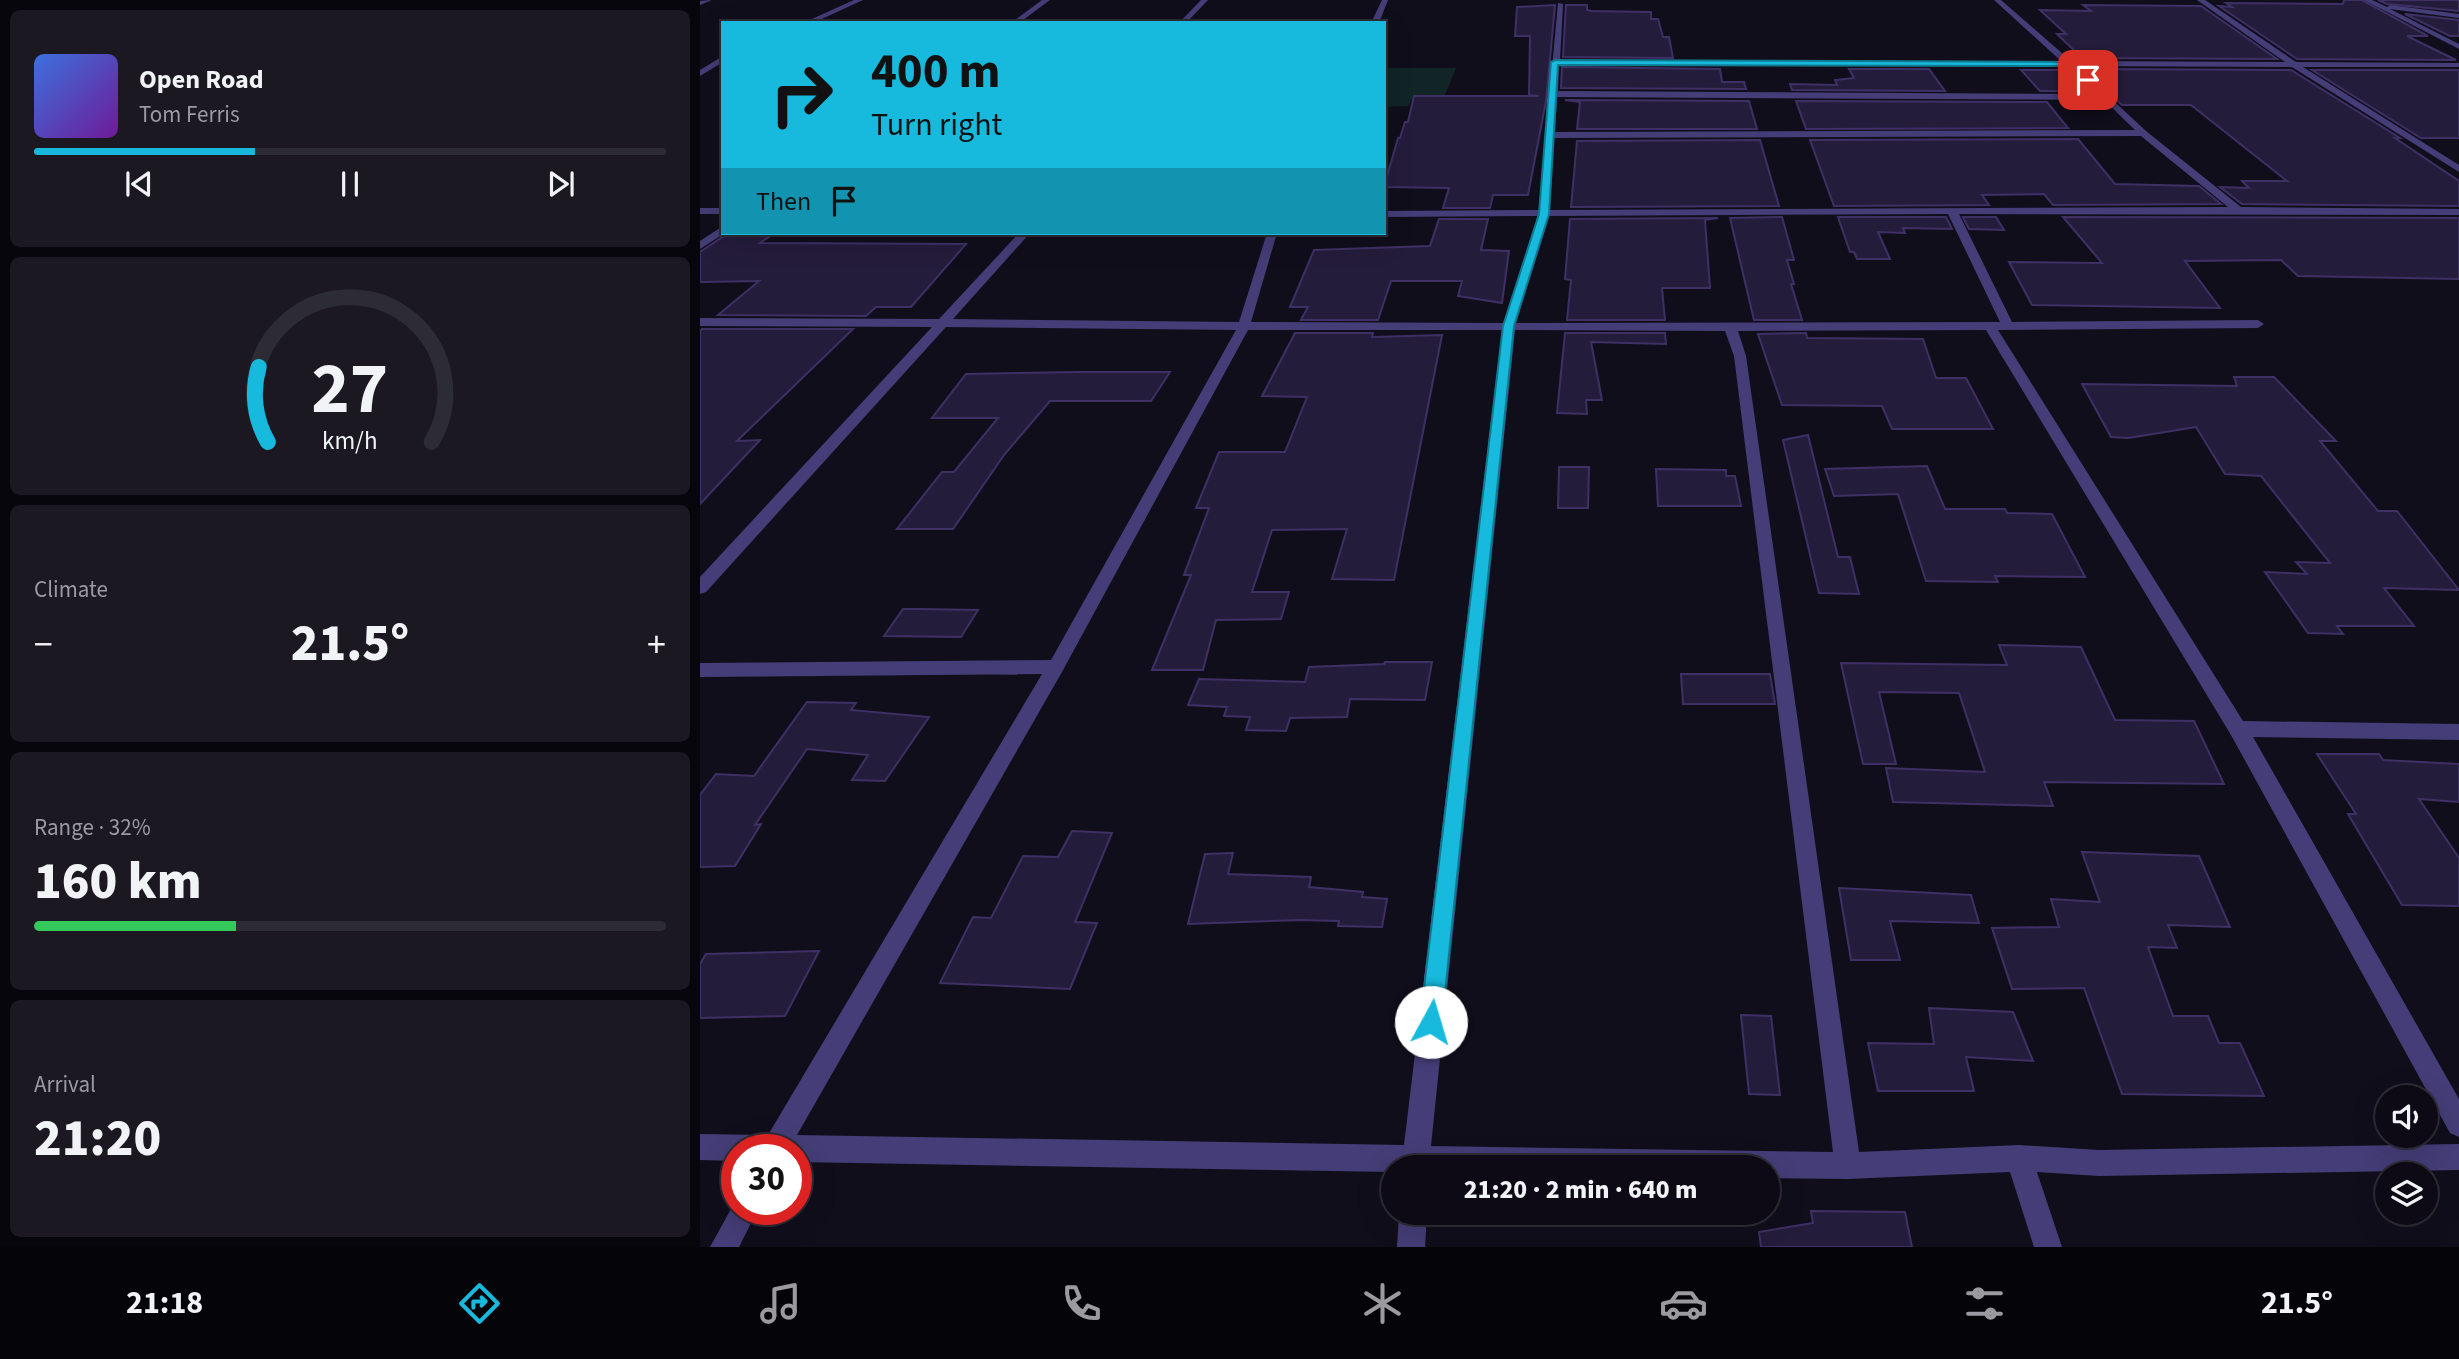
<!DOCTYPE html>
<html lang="en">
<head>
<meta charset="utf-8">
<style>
  :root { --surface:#0d0a15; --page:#1b1822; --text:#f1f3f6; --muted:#9a9aa0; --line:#2d2b34; --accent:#17badd }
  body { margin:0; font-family:"Source Sans 3",sans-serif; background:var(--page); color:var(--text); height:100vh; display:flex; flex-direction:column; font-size:26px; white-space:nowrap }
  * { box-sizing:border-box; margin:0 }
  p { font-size:23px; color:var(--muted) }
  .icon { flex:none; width:38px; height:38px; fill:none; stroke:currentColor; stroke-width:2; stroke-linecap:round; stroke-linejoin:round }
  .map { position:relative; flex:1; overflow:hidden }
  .panel { display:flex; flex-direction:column; gap:10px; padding:10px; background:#07060c; width:700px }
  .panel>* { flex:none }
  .hud { position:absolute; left:21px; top:21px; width:665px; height:214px; border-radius:0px; box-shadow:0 7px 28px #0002,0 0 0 2px var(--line); background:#17badd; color:#111; overflow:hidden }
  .tools { position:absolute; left:1675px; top:1085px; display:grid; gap:14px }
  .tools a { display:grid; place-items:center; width:63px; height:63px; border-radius:50%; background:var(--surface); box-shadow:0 7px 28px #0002,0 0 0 2px var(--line); font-size:35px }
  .speed { position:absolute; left:21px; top:1134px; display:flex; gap:14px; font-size:35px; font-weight:700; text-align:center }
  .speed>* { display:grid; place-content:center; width:91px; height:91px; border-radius:50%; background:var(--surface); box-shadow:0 7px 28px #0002,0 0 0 2px var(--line); line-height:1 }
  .speed .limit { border:10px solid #d22; background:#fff; color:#111 }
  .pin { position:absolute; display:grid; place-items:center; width:60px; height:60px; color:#fff; margin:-30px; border-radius:14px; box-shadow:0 4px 10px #0006 }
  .me { position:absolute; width:77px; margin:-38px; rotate:6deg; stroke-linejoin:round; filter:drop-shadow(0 0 5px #0008) }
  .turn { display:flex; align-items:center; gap:24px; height:147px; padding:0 35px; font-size:32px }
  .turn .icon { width:91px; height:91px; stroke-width:2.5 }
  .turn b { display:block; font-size:49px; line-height:60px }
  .then { display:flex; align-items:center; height:66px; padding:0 35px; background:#0003; gap:14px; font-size:26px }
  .big { font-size:52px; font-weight:800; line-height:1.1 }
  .panel .tile { flex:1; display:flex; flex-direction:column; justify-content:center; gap:10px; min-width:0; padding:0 24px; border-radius:10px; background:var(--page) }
  .panel .dial { align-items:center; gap:0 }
  .dial svg { height:182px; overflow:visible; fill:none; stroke:var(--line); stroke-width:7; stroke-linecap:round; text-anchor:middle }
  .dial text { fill:var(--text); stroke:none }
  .song { display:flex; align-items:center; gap:21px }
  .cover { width:84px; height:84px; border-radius:10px; background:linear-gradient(135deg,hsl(220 70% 55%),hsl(280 70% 35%)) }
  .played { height:7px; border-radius:4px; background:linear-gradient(90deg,var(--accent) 35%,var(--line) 35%) }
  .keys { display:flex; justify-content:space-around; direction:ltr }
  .heat { display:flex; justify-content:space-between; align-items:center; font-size:38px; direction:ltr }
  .charge { height:10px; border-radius:5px; background:linear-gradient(90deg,#34c759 32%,var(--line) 0) }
  .trip { position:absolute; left:681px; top:1155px; width:399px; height:70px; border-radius:35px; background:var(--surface); box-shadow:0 7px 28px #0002,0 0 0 2px var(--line); font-weight:800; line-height:70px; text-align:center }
  .dock { display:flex; height:112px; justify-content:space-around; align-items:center; background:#050408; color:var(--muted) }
  .dock .icon { width:49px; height:49px }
  .dock .on { color:var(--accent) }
  .dock b { font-size:32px; color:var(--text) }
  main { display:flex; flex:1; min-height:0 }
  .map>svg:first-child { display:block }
  .green { fill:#112526 }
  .building { fill:#241c3b; stroke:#3e3065; stroke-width:2 }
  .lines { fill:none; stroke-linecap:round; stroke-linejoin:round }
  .minor { fill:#443d77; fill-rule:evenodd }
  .route { fill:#17badd; stroke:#0f7990; stroke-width:2 }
</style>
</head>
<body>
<main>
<section class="panel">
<div class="tile">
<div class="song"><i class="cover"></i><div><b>Open Road</b><p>Tom Ferris</p></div></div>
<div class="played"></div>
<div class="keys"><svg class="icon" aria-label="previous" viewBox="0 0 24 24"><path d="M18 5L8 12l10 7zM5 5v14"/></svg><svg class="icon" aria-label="pause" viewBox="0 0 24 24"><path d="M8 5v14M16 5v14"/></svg><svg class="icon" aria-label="next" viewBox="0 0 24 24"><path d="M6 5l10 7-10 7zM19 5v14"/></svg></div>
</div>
<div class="tile dial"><svg viewBox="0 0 100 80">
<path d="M14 69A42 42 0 1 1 86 69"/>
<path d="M14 69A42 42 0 0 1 10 36" stroke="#17badd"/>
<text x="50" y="56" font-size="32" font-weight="700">27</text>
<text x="50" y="72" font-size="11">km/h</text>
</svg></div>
<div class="tile"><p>Climate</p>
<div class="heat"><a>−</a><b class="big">21.5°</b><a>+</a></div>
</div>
<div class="tile"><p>Range · 32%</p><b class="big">160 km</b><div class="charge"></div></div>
<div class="tile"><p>Arrival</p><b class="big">21:20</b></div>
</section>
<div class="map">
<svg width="1759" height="1247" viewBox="0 0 1759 1247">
  <rect width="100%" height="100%" fill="#110e1c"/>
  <path class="green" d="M684 68H756L745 95 714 96 708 106 684 107Z"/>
  <g class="building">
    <path d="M1644 0H1662L1728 36H1707L1756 60 1597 59 1519 6 1532 7 1526 3 1643 4Z"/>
    <path d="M1678 0H1759V11L1687 4Z"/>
    <path d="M855 5 846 101 828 195H793L790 208H743L749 188 684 187 698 138H700L705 122H708L714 96H839L829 95 830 36H815L817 7Z"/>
    <path d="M866 5H887V10L892 11 951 12V19H958L963 37H969L973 58 863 57Z"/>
    <path d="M1383 5 1501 6 1577 59 1382 58 1357 34H1366L1340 10 1391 11Z"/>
    <path d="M1705 14 1759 20V36H1750Z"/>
    <path d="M862 67 1020 69 1022 82H1044L1046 89 861 88Z"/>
    <path d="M1149 69H1229L1245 91 1092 90 1090 84 1137 85 1135 80 1154 78Z"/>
    <path d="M1393 69 1591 70 1700 138H1695L1759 181V206L1542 204 1520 187 1549 188 1542 181H1587L1491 105H1422L1384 70H1394Z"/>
    <path d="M1321 70H1368L1391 91H1340Z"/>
    <path d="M1612 70H1759V138H1721Z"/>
    <path d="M865 100 1049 101 1057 129H877L880 102Z"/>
    <path d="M1096 101 1347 102 1368 128 1106 129Z"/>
    <path d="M1378 139 1415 184 1499 186 1521 204 1353 205 1344 194 1282 195 1289 205 1134 206 1110 140Z"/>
    <path d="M1060 140 1079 206 871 207 877 141Z"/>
    <path d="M1082 217 1094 260H1087L1094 284H1091L1102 320H1054L1030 218Z"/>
    <path d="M1138 217H1246L1252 229 1203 228 1205 233 1178 232 1190 259H1157L1154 252H1150Z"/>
    <path d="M1263 217H1296L1304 230 1269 229Z"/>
    <path d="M1363 217 1759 218V279L1598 276 1581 260 1485 261 1520 308 1332 305 1309 262 1402 263Z"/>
    <path d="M1018 218 1005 220 1010 288H962L965 320H867L871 280 865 279 870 219Z"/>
    <path d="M739 219H788L781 250 809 251 802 303 758 296 762 281H691L678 320H601L608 307H590L614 250 730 246Z"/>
    <path d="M27 234 72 235 60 243 266 244 211 307H176L166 316 18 315 59 281 0 282V252Z"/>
    <path d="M2 329H153L37 441 60 440 0 504V331Z"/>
    <path d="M595 333H673L672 337 742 335 694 580 632 579 647 529 572 530 552 592H589L581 619 516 620 503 670H452L491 575H484L509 508H496L519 452H585L607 397 562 396Z"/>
    <path d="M865 333H965L966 344 891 342 902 400H886L887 414 857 413Z"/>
    <path d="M1106 333 1107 338 1223 339 1236 378H1266L1293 429H1192L1182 406 1082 405 1058 334Z"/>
    <path d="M379 372H470L451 401H350L304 455 253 529H197L242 472H254L298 418H232L266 374Z"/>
    <path d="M1534 377H1574L1636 441H1620L1678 511H1697L1759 590 1684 588 1714 626H1637L1643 634 1608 633 1565 572 1607 574 1596 562 1630 563 1561 476 1525 474 1496 427 1428 438 1411 437 1382 384 1537 386Z"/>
    <path d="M1108 435 1138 557H1150L1159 594 1119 593 1083 440Z"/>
    <path d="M1227 466 1245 509H1305L1307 513 1352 514 1385 577 1295 576 1298 582 1226 581 1198 494 1134 496 1125 469Z"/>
    <path d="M859 467H889L888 508H858Z"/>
    <path d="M956 469 1026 470V476H1035L1041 506H958Z"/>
    <path d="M203 609H219L278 610 261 637 184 636Z"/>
    <path d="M1299 645 1381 647 1415 720 1494 721 1524 784 1344 782 1353 806 1193 802 1186 768 1285 772 1259 693 1179 692 1196 764H1163L1141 663 1307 665Z"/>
    <path d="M685 662H732L725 700 650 699 647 717 590 718 586 731 546 730 550 717 524 716 527 707 488 705 499 679 605 682 609 667 684 664Z"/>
    <path d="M981 674H1070L1075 704H983Z"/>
    <path d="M107 702 156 703 151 710 229 717 185 781 152 780 168 755 107 749 55 825 61 824 35 866 0 867V795L16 774 54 776Z"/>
    <path d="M1617 754H1679L1683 760 1759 764V802L1719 799 1759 858V906L1702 905 1648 814H1656Z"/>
    <path d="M372 831 412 833 375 922 397 923 370 989 240 983 273 917 291 918 323 856 358 857Z"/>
    <path d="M1382 852 1499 856 1530 927 1468 925 1477 948 1448 947 1473 1016H1508L1519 1043H1540L1564 1096 1422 1094 1384 988 1312 989 1292 928 1359 927 1351 899 1400 902Z"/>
    <path d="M533 853 528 874 611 877 609 887 663 892 662 897 687 899 682 927 638 926 639 921 600 920 488 924 505 854Z"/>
    <path d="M1139 888 1271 895 1279 923 1190 921 1200 960H1151Z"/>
    <path d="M119 951 85 1016 0 1018V964L6 954Z"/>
    <path d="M1229 1008 1313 1012 1333 1061 1266 1057 1274 1091H1178L1168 1043 1234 1044Z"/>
    <path d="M1041 1015 1071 1016 1080 1095 1049 1094Z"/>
    <path d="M1111 1211 1205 1212 1212 1247H1061L1059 1232 1113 1223Z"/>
  </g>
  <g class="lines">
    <g class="minor">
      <path d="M11 0 10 1 0 5V1Z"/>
      <path d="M154 0H163L113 23H103Z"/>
      <path d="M342 0H350L319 23H311Z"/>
      <path d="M501 0H508L486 23H479Z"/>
      <path d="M682 0H688L679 23H671Z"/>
      <path d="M1294 0H1301L1371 61 1585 62 1497 0H1505L1596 62 1759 63V67H1603L1759 165V172L1592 67 1376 66 1446 131 1541 207 1759 209V215L1259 214 1312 322 1558 320 1564 324 1558 328 1298 330 1543 721 1759 724V740L1553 737 1759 1099V1137L1750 1133 1531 735 1286 330 1038 331 1046 356 1159 1152 1319 1145 1399 1150 1759 1144V1170L1399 1176 1337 1172 1362 1247H1334L1310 1172 1148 1179 1068 1178V1167H693V1172L96 1162V1150H37V1161L0 1160V1134L68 1135 342 674 0 677V663L351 660 536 330 246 327 6 592 0 594V577L232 327 0 326V318L239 319 319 233H330L253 319 539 322 567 233H577L551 322 804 323 838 216 684 217V211L839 210 858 3 863 4 860 60 1361 61ZM859 64 1367 66 1398 94 858 91ZM857 97 1404 100 1435 130 855 132ZM1441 136 1528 207 850 210 854 138ZM1248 214 1300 322 816 323 849 216ZM548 330H802L704 1145 97 1135 362 672ZM815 330 1025 331 1034 356 1133 1152 731 1146Z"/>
      <path d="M1664 0H1672L1687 7 1690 5 1759 14V18L1690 9 1759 44V49Z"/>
      <path d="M23 56V62L0 76V70Z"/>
      <rect x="0" y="208" width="23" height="6"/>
      <path d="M23 226 25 233 0 249V241Z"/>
      <path d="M37 1198V1209H58L39 1247H10Z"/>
      <path d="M699 1213H727L725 1247H697Z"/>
    </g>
  </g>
  <path class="route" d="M855 60 1370 62 1392 80 1385 82 1368 66 858 65 849 214 814 326 742 1022 739 1030 731 1033 723 1030 720 1022 803 326 839 214 851 62Z"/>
</svg>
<div class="tools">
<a><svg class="icon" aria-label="sound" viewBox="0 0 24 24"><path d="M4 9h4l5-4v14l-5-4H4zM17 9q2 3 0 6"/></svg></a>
<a><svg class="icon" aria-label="layers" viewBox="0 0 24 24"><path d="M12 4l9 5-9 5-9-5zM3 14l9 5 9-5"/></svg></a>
</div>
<div class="speed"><div class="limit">30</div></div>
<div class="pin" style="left:1388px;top:80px;background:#d93025"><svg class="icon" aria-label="arrive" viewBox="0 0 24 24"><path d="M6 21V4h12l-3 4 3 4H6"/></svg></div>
<svg class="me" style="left:731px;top:1022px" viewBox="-20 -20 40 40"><circle r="19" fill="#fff"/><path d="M0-13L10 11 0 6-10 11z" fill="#17badd"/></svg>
<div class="trip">21:20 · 2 min · 640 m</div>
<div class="hud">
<div class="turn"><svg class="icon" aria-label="right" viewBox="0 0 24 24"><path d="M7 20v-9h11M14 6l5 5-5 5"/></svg><div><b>400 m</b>Turn right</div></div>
<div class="then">Then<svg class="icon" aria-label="arrive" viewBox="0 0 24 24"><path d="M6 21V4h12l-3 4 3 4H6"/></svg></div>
</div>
</div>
</main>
<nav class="dock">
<b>21:18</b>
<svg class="icon on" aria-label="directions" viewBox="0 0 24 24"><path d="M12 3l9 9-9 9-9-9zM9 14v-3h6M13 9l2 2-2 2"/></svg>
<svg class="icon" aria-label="music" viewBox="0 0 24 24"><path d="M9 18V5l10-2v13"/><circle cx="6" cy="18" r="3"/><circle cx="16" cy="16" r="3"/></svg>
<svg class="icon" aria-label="phone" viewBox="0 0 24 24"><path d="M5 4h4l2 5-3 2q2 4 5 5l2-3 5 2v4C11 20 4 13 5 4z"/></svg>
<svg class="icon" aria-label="climate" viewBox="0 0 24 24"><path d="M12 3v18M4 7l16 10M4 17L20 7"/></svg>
<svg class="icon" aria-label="car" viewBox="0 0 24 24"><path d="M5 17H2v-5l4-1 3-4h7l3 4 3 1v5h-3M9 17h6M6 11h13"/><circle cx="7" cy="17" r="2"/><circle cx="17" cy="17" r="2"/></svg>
<svg class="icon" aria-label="filters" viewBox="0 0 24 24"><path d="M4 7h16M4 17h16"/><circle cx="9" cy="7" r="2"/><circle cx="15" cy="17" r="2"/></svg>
<b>21.5°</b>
</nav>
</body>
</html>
